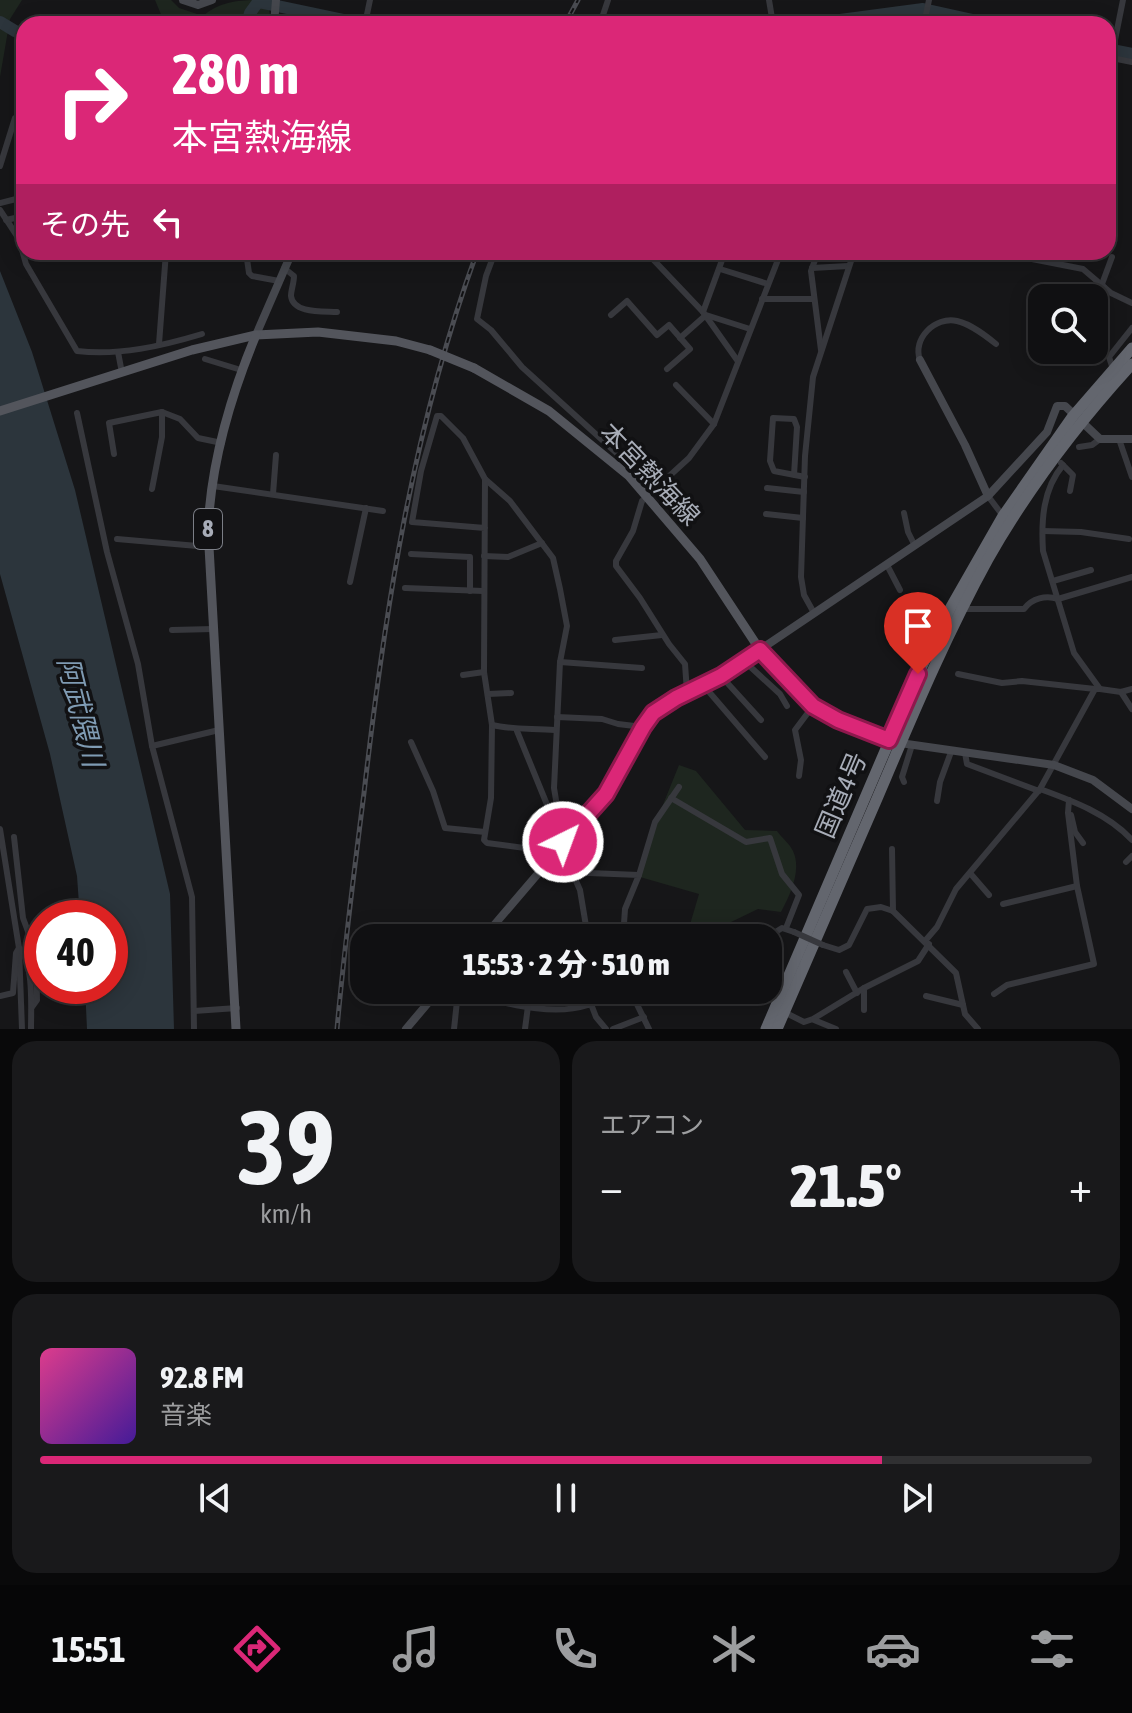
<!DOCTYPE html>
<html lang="ja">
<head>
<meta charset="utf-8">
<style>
  :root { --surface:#101012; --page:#19191b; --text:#f1f3f6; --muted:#9c9d9f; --line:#303032; --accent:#db2777 }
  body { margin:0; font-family:"Asap Condensed","Noto Sans JP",sans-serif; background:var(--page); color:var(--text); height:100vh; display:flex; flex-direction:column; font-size:30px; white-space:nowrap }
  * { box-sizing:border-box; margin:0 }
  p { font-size:26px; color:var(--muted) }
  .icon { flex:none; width:44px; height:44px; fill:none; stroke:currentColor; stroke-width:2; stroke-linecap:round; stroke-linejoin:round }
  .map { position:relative; height:1029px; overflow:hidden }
  .sheet { display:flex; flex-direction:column; gap:12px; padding:12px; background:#09090a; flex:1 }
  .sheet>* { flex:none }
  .top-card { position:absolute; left:16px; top:16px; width:1100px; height:244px; border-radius:24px; box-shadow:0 4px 20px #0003,0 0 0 2px var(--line); background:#db2777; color:#fff; overflow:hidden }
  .fabs { position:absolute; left:1028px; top:284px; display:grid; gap:16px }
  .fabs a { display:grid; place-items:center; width:80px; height:80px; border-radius:16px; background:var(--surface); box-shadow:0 4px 20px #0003,0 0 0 2px var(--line); font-size:40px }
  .speed { position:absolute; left:24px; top:900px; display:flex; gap:16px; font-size:40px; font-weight:700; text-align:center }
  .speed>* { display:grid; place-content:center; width:104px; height:104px; border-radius:50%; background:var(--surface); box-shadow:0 4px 20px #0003,0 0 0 2px var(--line); line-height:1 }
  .speed .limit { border:12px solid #d22; background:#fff; color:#111 }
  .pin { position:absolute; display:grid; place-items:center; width:68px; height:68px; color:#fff; margin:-82px -34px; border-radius:50% 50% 50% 0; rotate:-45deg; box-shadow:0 0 8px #0007 }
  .pin .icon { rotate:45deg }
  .me { position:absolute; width:88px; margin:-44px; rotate:42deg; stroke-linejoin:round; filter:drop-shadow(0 0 6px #0008) }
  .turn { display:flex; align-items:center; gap:28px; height:168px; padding:0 24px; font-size:36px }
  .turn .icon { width:104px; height:104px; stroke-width:2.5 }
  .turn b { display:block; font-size:56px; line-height:68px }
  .then { display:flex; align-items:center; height:76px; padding:0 24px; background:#0003; gap:16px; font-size:30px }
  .big { font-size:60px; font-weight:800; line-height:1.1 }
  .sheet .widget { flex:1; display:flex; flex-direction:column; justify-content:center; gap:12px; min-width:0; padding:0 28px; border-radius:24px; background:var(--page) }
  .sheet .dial { align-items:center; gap:0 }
  .dial b { font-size:104px; line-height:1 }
  .song { display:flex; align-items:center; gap:24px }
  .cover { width:96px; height:96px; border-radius:12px; background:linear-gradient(135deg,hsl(330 70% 55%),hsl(260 70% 35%)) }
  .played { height:8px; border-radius:4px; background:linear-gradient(90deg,var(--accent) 80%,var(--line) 80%) }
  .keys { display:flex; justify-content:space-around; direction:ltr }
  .heat { display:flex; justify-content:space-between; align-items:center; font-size:44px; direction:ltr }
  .sheet .tiles { flex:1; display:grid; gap:12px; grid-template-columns:1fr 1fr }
  .widget:last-child { grid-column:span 2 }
  .trip { position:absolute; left:350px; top:924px; width:432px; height:80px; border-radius:24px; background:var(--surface); box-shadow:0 4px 20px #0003,0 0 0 2px var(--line); font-weight:800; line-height:80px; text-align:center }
  .tab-bar { display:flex; height:128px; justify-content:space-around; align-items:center; background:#060607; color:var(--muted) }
  .tab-bar .icon { width:56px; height:56px }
  .tab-bar .active { color:var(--accent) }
  .tab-bar b { font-size:36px; color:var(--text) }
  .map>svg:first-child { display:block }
  .green { fill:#1e261f }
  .water { fill:#2c353c }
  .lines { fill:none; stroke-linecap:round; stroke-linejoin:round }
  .river { stroke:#2c353c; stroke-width:12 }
  .street { stroke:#37383d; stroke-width:6 }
  .secondary { stroke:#45474d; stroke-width:8 }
  .primary { stroke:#53555c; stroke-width:9 }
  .highway { stroke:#63666e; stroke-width:11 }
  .rail-casing { stroke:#4a4c52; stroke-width:5 }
  .rail { stroke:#111113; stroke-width:2; stroke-dasharray:6; stroke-linecap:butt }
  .street-bridge { stroke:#37383d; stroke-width:6 }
  .primary-bridge { stroke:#53555c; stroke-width:9 }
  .route-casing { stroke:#8e194d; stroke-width:20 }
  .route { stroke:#db2777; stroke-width:14 }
  .labels { text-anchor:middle; stroke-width:7; stroke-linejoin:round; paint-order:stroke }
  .shield { fill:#111113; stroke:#7b7e86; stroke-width:2 }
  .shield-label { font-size:24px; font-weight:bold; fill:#a8adb8 }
  .street-label { font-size:26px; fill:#a8adb8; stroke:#111113 }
  .water-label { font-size:28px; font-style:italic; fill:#7f9bb3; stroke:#111113 }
</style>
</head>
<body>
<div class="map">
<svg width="1132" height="1029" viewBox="0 0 1132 1029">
  <rect width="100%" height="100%" fill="#161618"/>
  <g class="green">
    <path d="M0 0H22L10 19 0 77Z"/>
    <path d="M155 0H171L179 8 203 16C222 0 242 0 267 0L270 15 265 24H165Z"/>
    <path d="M679 765 696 771 745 830 777 831C781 837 790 844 793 851 802 870 790 895 781 912L758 909 729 923 725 938H686L699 894 640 877 652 832Z"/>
  </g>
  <path class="water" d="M0 271 32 352 75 490 170 894 174 1029H87L85 986H110V918H80L77 876 50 754 0 574Z"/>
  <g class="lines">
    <g class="river">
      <path d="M0 22 15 31 24 34"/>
      <path d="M35 24 43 20 56 24"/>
      <path d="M247 24 250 13 258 2 363 24"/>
      <path d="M810 24 923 9 991 24"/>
      <path d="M1108 49 1132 54"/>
    </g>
    <g class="street">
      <path d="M769 0 773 24"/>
      <path d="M365 24 370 0"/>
      <path d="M600 24 608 0"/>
      <path d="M871 24 909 17 955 24"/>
      <path d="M924 24 929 0"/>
      <path d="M1112 58 1132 62"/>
      <path d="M1108 75 1123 0"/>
      <path d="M0 166 15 118 24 116"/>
      <path d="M0 203 24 197"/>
      <path d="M0 210 19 239 26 264 77 351C119 356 162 346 202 334"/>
      <path d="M6 220 24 216"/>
      <path d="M246 252 249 273 252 276 279 281"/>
      <path d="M495 252 486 276 477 319 491 330 522 367 655 488"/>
      <path d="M646 252 703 312 737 360"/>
      <path d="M818 252 811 271 821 350"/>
      <path d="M1032 259 1083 269 1111 293 1132 303"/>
      <path d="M284 268 294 276C294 283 291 290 291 296 293 314 324 311 337 312"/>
      <path d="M812 268 848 266"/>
      <path d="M720 269 768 284"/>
      <path d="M1102 284 1112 257"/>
      <path d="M762 299H813"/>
      <path d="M703 312 725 252"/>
      <path d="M611 315 627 301 657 335 669 325 690 349 667 369"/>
      <path d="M1095 315 1104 287"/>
      <path d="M680 338 706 315 750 329"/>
      <path d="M159 344 166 252"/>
      <path d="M118 352 122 373"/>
      <path d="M205 359 241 370"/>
      <path d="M920 360C912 339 935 316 957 321 971 324 986 336 996 344"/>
      <path d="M1113 369 1109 357 1132 328"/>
      <path d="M676 385 714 424"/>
      <path d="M77 413 107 552 138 664 152 746 192 897 194 1029"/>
      <path d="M1119 439 1132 477"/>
      <path d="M1079 447 1092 445 1100 439"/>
      <path d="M114 454 109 423 162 412 180 419 198 438 222 443"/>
      <path d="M1061 463 1073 475 1070 491"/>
      <path d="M1063 465C1043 489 1041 520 1043 551L1074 653 1100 689 1121 692 1132 689"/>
      <path d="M794 475 797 427 794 419 773 418 770 461 774 471 805 477"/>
      <path d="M485 479 510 501 553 558 560 589 567 626 560 662 554 788 563 842"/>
      <path d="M213 486 383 511"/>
      <path d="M767 488 804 492"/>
      <path d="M152 489 162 437V412"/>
      <path d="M273 494 276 455"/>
      <path d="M988 496 1003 516"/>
      <path d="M904 513 908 532 915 546"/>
      <path d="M766 514 803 518"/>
      <path d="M485 528 412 522 421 471 437 416H441L463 438 485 479 484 672 492 725 491 798 484 840 487 843 554 852"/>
      <path d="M1043 531 1081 532 1129 539"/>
      <path d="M117 539 209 547"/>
      <path d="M411 554 470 557V591"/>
      <path d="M484 556 508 557 542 543"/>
      <path d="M887 565 900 590"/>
      <path d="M1053 581 1091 570"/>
      <path d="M350 582 366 508"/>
      <path d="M405 588 483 591"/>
      <path d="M963 609H1024C1032 598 1046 595 1058 599L1132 577"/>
      <path d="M814 613 804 595 801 577 805 456 813 377 854 252"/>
      <path d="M172 630 213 629"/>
      <path d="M615 640 662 635"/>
      <path d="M744 661 780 694 787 706"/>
      <path d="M560 662 642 668"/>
      <path d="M958 674 1002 683 1022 681 1095 689"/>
      <path d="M463 675 484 672"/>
      <path d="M721 676 761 720"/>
      <path d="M704 686 765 757"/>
      <path d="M687 692 685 664 669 644 640 598 616 566V561L633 531 642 501 689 458 714 424 781 252"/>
      <path d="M1121 692 1132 709"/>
      <path d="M488 694 511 693"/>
      <path d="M557 717 602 719 618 724 643 727"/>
      <path d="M492 725C514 730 533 728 555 730"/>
      <path d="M517 731 550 812 559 816"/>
      <path d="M411 742 433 791 445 828 485 832"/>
      <path d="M152 746 219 730"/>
      <path d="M965 753 967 764 1039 791"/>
      <path d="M799 776 801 760 795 730 813 706"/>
      <path d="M904 782 902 777 912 745"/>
      <path d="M1040 789C1073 801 1108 814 1132 840"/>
      <path d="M671 798 746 842 770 838 782 874 799 895 786 928"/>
      <path d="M937 801 940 782 951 752"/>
      <path d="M1071 815 1075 832 1083 843"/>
      <path d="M0 829 19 948 22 1029"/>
      <path d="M14 837 23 918 36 953 37 1000 32 1007"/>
      <path d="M560 845 580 890 588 938"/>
      <path d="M892 849 893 911"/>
      <path d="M1126 862 1132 856"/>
      <path d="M539 871 639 875 625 909 623 938"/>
      <path d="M970 873 989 895"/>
      <path d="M639 875 655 822 679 787"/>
      <path d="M1003 904 1077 886"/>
      <path d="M766 938 782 928 794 932"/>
      <path d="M925 941 937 927 956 889 1040 789 1095 689H1100"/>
      <path d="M823 945 839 950 849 945 867 909 881 907 893 911 956 973 965 1014 978 1029"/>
      <path d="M846 972 857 993"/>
      <path d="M630 990 649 1029"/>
      <path d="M994 994 1007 985 1094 964 1077 886 1068 813 1069 800"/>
      <path d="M0 996 13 993 16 953 19 948C34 962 31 1008 31 1029"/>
      <path d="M926 996 963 1005"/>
      <path d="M591 1004 596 1017 606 1029"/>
      <path d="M864 1010V988"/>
      <path d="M194 1011 237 1008"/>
      <path d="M784 1012 804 1022 813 1019 864 988 918 961 929 944"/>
      <path d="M814 1020 836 1029"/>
      <path d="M454 1029 458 992C497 1000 548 1018 588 1005 596 1003 601 996 607 990"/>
      <path d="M525 1029 528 1006"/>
      <path d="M613 1029 644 1017"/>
    </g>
    <g class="secondary">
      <path d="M183 0 198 5 212 0"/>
      <path d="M274 24 276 0"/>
      <path d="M256 335 292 252"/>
      <path d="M920 360 965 445 988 496"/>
      <path d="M900 743 1054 765 1093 780 1132 809"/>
      <path d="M483 938 606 794 643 727 653 713 676 698 721 676 988 496 1047 432 1057 406H1065L1100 439H1132"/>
      <path d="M457 990 458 992"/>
      <path d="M406 1029 439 990"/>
    </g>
    <g class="primary">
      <path d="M474 368 549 411 629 476 700 559 760 650 799 694 838 720 896 742"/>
      <path d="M0 411 192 350 256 335 318 332 396 341 430 350"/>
      <path d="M236 1029 208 529C211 463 231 395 256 335"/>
    </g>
    <g class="highway">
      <path d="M766 1029 918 674 951 607 1003 516 1073 416 1132 348"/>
      <path d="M777 1029C810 953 843 877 876 801 911 719 945 637 988 559 1028 489 1078 423 1132 364"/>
    </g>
    <defs>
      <g id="rail">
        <path d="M565 24 578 0"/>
        <path d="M337 1029C344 950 354 872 364 793 385 609 413 427 477 252"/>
      </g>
    </defs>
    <use href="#rail" class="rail-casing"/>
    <use href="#rail" class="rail"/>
    <path class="street-bridge" d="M794 932 823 945"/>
    <path class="primary-bridge" d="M430 350 474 368"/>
  </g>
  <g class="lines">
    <defs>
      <path id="route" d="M563 842 606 794 643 727 653 713 676 698 721 676 760 650 813 706 838 720 889 740 918 674"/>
    </defs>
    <use href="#route" class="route-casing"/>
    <use href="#route" class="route"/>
  </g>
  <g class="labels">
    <rect class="shield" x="194" y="509" width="28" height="40" rx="6"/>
    <g class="shield-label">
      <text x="208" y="537">8</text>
    </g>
    <g class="street-label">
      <text transform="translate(650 474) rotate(46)" y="9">本宮熱海線</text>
      <text transform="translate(841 795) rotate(-67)" y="9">国道4号</text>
    </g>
    <g class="water-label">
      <text transform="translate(81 712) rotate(76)" y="10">阿武隈川</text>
    </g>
  </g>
</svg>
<div class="fabs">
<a><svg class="icon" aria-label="search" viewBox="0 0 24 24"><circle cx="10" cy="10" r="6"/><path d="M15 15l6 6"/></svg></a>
</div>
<div class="speed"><div class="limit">40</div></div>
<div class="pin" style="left:918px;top:674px;background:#d93025"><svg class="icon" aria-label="arrive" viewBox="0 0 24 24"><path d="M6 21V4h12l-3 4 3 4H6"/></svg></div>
<svg class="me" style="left:563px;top:842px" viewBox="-20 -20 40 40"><circle r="17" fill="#db2777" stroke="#fff" stroke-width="3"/><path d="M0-11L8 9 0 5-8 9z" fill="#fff"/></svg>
<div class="trip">15:53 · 2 分 · 510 m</div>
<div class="top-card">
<div class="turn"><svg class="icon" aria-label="right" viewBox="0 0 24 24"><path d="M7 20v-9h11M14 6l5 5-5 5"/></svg><div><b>280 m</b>本宮熱海線</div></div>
<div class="then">その先<svg class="icon" aria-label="left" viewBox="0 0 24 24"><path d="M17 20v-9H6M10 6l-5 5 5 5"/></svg></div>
</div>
</div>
<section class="sheet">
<div class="tiles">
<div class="widget dial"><b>39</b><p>km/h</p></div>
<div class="widget"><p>エアコン</p>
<div class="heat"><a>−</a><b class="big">21.5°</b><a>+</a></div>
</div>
<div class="widget">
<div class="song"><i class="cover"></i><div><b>92.8 FM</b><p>音楽</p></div></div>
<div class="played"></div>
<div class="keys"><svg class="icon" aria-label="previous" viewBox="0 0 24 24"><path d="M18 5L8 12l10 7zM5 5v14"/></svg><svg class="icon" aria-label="pause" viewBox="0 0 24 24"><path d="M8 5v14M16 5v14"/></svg><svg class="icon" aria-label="next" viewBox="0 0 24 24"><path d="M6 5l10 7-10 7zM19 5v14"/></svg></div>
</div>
</div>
</section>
<nav class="tab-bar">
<b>15:51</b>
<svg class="icon active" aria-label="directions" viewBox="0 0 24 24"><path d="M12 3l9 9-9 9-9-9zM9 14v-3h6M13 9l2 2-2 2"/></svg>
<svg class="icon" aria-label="music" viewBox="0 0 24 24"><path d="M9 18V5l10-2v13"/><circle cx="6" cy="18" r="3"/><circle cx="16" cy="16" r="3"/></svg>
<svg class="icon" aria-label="phone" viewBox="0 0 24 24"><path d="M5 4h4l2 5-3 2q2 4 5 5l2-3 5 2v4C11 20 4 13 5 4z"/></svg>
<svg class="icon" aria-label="climate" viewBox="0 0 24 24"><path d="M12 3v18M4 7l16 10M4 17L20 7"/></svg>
<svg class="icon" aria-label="car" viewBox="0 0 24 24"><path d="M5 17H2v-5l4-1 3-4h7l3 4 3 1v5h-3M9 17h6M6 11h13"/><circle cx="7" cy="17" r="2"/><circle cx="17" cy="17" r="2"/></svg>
<svg class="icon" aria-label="filters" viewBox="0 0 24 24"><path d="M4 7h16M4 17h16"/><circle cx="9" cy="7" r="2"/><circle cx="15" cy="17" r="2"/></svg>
</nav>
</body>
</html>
